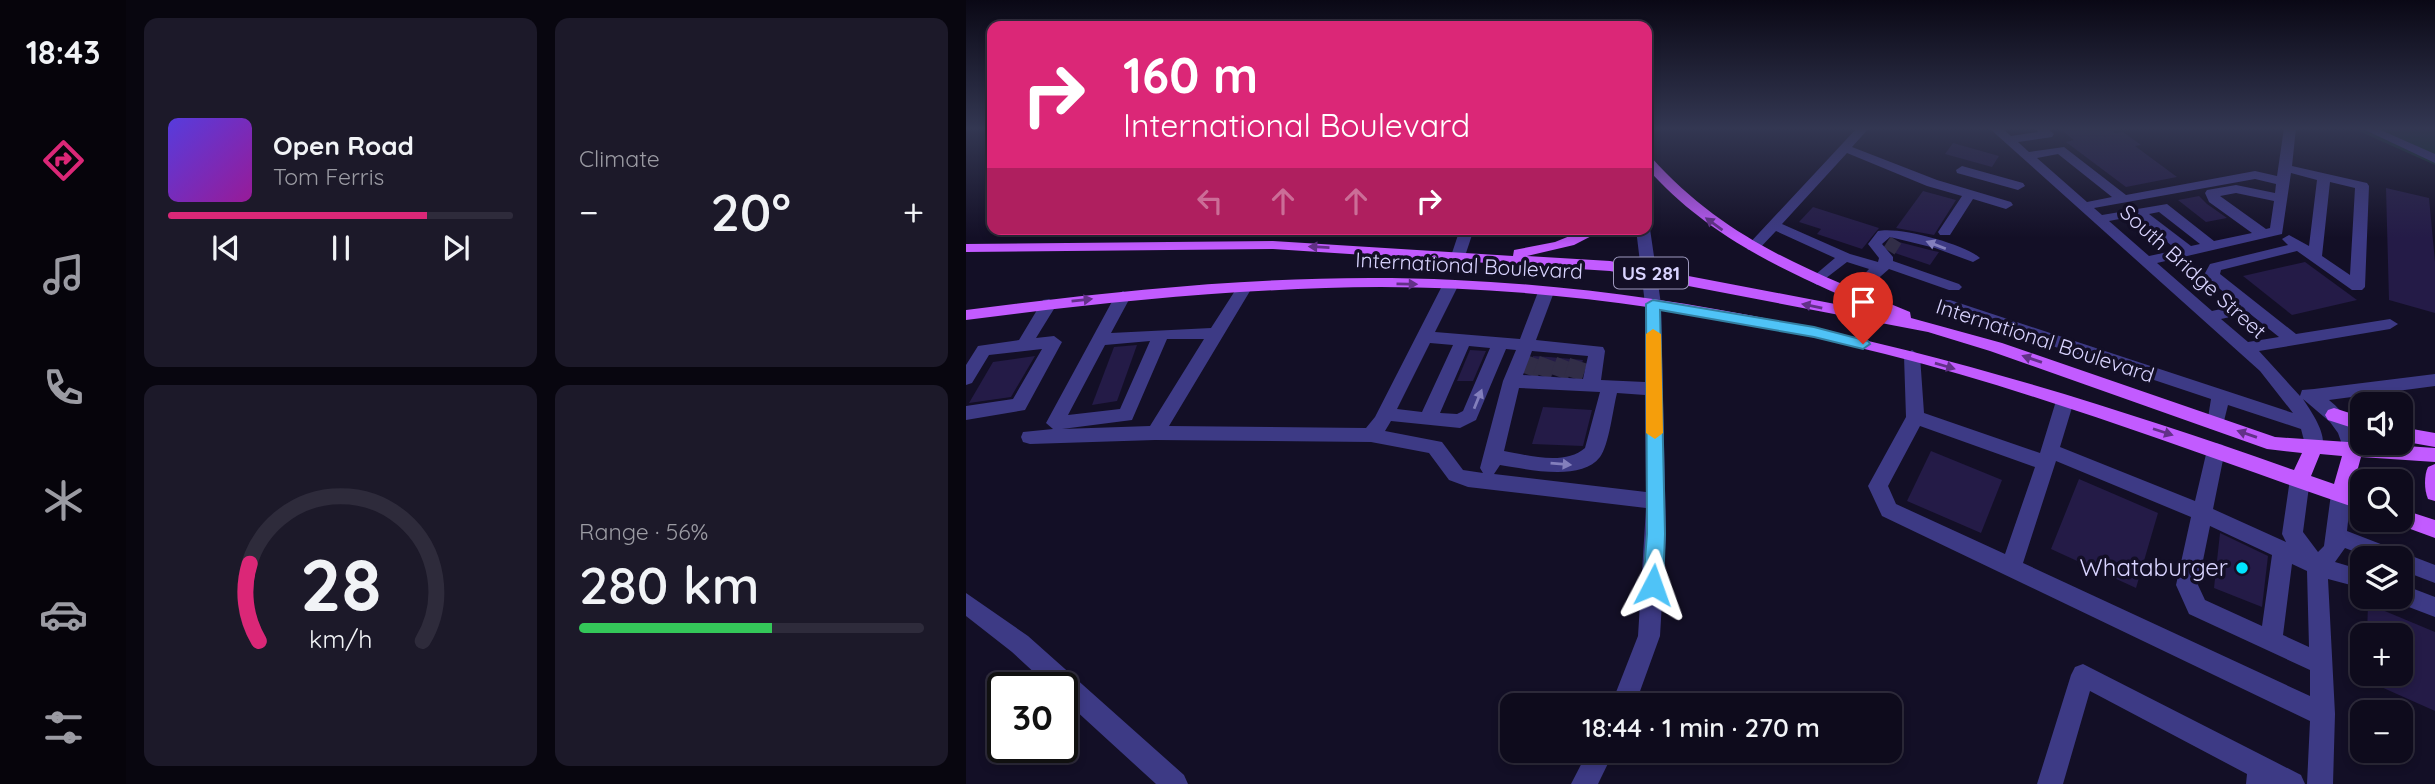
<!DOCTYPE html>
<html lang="en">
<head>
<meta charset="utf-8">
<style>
  :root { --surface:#0e0b1c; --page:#1c1929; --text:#f1f3f6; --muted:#9b9ba3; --line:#2e2b3b; --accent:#db2777 }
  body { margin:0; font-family:Quicksand,sans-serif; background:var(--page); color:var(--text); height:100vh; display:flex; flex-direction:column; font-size:26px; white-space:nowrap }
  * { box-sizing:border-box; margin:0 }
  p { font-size:23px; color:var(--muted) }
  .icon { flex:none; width:38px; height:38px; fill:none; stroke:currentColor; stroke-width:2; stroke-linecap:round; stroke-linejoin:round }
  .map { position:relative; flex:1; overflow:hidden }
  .drawer { display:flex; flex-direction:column; gap:18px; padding:18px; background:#08060f; width:840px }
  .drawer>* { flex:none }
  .hud { position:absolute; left:21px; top:21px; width:665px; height:214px; border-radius:14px; box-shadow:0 4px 10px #0003,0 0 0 2px var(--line); background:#db2777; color:#fff; overflow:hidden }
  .controls { position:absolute; left:1384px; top:392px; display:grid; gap:14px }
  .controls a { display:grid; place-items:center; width:63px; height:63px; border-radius:14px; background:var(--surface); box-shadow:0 4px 10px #0003,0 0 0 2px var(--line); font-size:35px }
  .speed { position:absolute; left:21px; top:672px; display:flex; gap:14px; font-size:35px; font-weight:700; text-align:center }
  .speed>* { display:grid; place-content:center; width:91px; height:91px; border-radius:50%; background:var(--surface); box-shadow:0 4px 10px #0003,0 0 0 2px var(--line); line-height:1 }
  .speed .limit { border:4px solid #111; border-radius:10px; background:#fff; color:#111 }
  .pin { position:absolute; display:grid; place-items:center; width:60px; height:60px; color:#fff; margin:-72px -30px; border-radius:50% 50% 50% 0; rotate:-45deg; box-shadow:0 0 7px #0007 }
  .pin .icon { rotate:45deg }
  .me { position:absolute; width:77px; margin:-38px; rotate:4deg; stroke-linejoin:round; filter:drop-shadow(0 0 5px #0008) }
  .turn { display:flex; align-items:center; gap:24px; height:147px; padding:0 21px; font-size:32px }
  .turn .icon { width:91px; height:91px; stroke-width:2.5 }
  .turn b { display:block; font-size:49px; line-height:60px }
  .lanes { display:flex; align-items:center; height:66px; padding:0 21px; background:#0003; justify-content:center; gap:35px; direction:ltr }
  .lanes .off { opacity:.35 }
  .big { font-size:52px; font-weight:600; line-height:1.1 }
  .drawer .card { flex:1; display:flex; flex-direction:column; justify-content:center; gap:10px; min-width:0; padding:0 24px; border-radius:14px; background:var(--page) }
  .drawer .dial { align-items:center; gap:0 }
  .dial svg { height:182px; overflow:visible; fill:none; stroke:var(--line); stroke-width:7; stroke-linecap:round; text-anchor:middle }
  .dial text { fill:var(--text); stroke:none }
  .song { display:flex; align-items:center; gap:21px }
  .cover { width:84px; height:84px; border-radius:10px; background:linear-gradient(135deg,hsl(250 70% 55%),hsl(300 70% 35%)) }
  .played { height:7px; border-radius:4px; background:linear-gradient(90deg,var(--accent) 75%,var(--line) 75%) }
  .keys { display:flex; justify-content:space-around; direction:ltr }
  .heat { display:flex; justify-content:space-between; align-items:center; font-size:38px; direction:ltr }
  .charge { height:10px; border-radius:5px; background:linear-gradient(90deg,#34c759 56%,var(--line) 0) }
  .drawer .tiles { flex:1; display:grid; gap:18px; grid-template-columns:repeat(2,1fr) }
  .trip { position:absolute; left:534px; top:693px; width:402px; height:70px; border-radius:14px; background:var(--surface); box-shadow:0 4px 10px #0003,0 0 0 2px var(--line); font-weight:600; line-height:70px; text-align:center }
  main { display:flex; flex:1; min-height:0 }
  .dock { display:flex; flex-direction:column; width:126px; justify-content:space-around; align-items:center; background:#06040b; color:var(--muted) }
  .dock .icon { width:49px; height:49px }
  .dock .selected { color:var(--accent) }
  .dock b { font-size:32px; color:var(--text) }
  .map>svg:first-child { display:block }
  .green { fill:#12302f }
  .building { fill:#241b47 }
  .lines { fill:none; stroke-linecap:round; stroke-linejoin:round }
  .minor-tunnel-far1 { stroke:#312d47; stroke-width:13; stroke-dasharray:13 7; stroke-linecap:butt }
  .minor-tunnel { stroke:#312d47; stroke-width:18; stroke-dasharray:18 9; stroke-linecap:butt }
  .minor { fill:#3d3a85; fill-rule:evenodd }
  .major { fill:#c25bff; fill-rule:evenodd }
  .oneway { fill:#623188 }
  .oneway2 { fill:#837fbc }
  .route { fill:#4fc3f7; stroke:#337fa1; stroke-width:2 }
  .slow { fill:#f59e0b }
  .poi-dot { fill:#00e5ff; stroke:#130f26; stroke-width:2.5 }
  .labels { text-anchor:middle; stroke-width:7; stroke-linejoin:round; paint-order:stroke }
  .shield { fill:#130f26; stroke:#9e99be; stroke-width:2 }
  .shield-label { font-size:19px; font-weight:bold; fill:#d9d4ff }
  .street-label { font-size:21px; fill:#d9d4ff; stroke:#130f26 }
  .near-poi-label { font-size:24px; fill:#d9d4ff; stroke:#130f26; text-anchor:end }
</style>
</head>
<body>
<main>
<nav class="dock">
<b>18:43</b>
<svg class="icon selected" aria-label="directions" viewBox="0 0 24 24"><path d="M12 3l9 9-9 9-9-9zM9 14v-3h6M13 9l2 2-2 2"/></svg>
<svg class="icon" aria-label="music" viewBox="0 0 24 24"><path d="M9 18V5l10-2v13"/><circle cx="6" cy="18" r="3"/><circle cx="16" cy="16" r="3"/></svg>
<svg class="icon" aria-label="phone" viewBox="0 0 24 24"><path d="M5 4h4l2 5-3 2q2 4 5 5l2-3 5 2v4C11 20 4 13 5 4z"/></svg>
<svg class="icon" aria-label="climate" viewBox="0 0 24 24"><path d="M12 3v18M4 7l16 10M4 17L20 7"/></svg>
<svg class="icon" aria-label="car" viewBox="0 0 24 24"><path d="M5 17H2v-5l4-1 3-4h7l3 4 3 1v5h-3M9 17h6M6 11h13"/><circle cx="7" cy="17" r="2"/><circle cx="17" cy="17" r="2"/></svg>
<svg class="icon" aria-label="filters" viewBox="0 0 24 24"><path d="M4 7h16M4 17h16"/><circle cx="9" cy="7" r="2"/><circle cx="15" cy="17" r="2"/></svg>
</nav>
<section class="drawer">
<div class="tiles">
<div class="card">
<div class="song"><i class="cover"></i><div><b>Open Road</b><p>Tom Ferris</p></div></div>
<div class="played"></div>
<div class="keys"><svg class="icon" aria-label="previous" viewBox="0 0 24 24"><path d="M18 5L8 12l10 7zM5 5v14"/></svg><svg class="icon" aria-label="pause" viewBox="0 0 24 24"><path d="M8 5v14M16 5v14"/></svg><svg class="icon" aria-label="next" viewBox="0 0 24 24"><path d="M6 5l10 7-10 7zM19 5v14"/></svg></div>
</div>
<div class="card"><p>Climate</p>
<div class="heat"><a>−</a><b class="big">20°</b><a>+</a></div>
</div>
<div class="card dial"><svg viewBox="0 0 100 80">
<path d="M14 69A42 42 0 1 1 86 69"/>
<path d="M14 69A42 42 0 0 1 10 35" stroke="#db2777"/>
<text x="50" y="56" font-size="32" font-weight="700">28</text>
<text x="50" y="72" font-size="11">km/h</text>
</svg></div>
<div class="card"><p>Range · 56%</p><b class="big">280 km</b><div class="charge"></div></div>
</div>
</section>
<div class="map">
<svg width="1469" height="784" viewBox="0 0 1469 784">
  <rect width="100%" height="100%" fill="#130f26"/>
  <path class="green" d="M1386 128H1469V165Z"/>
  <g class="building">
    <path d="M1093 128H1148V133L1157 132 1175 145 1169 146 1211 177 1160 187 1100 142 1108 140Z"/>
    <path d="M987 143 1033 156 1026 167 979 154Z"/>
    <path d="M1420 188 1463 198 1469 262V313L1423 300Z"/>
    <path d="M957 191 990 200 968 235 930 228Z"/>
    <path d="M1233 196 1241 204 1261 218 1240 222 1212 200Z"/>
    <path d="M847 207 913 228 896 249 851 234 855 229 833 222Z"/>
    <path d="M925 240 968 251 973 252 964 265 926 252 920 244Z"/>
    <path d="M1339 262 1391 300 1326 315 1277 276Z"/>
    <path d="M171 345 151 401 126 405 148 347Z"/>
    <path d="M504 350 520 351 507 381H491Z"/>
    <path d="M69 356 45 397 3 403 27 362Z"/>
    <path d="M567 356 583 357 617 360 612 376 561 373Z"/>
    <path d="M577 407 626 410 617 446 566 444Z"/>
    <path d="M965 451 1036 480 1015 533 941 501Z"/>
    <path d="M1113 479 1192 513 1170 588 1085 549Z"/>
    <path d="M1254 533 1302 556 1296 607 1248 588Z"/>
    <path d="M1402 604 1469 632V711L1386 674H1435V635H1401Z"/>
  </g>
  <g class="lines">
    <path class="minor-tunnel-far1" d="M923 251 930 240"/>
    <g class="minor-tunnel">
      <path d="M563 375 570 356"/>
      <path d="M576 376 583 357"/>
      <path d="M593 377 600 359"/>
      <path d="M607 378 613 360"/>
    </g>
    <g class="minor">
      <path d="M891 128H903L886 147 971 180 1045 202 1047 205 1040 209 1007 199 984 235H974L972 232 996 196 961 186 881 153 816 224 884 254 912 262 913 258 902 244 912 231C932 226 999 244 1014 258L1007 262 969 248 924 237 916 244 927 257V261L993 284 996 287 993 290H983L923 269 907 283 909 290 900 301 895 303 887 298 893 290 891 282 903 269 881 262 851 285 843 280 869 258 810 231 792 250H782L780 247Z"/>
      <path d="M1023 128H1036L1045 136 1072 132 1069 128H1082L1088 134 1086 137 1052 142 1063 152 1098 147 1160 195 1289 171 1311 176 1318 128H1330L1326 166 1401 183 1403 186 1399 287 1396 290H1386L1331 251 1255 270 1254 274 1330 334 1424 319 1432 324 1424 329 1293 351 1334 396 1336 390 1348 389 1469 374V386L1363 400C1380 414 1391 430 1396 451L1394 456 1387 458 1380 456 1372 433 1364 422 1337 399C1346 413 1363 436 1355 452H1341L1335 429 1262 405 1256 429H1244L1241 424 1245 399 972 308 970 304 972 300H984L1327 413 1294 371ZM1092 154 1146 197 1121 202 1071 158ZM1325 173 1351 180 1343 246 1323 235 1316 239 1322 245 1244 264 1238 275 1241 278 1273 305 1246 311 1191 263 1316 234ZM1289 179 1310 184 1309 193 1270 185 1241 190 1239 193 1243 202 1286 233 1248 241 1201 204 1136 215 1128 208ZM1364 182 1389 188 1384 275 1356 256ZM1270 193 1308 201 1304 228 1300 229 1254 196ZM1193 212 1234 244 1225 246 1183 214ZM1169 216 1211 250 1183 256 1143 221ZM1283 313 1313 337 1282 342 1255 319Z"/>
      <path d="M1395 128H1410L1469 154V163Z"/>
      <path d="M996 166 1057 183 1059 186 1052 190 991 173 990 170Z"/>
      <path d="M681 226 684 229 695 304 700 534 694 636 669 705H645L672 636 680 508 502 487 483 480 463 453 405 442 189 440 64 444 57 442 55 437 57 432 87 429 80 423 149 296 157 291 165 296 145 333 245 328 274 283H284L287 286 203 426 400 428 409 417 476 286 484 281 492 286 469 332 554 339 572 292 580 287 588 292 570 340 637 347 639 351 635 380 679 382V304L670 229H681ZM201 339H238L184 426 96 429 166 420ZM184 341 154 409 102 415 139 345ZM464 343 487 345 456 412 431 409ZM503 346 524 348 497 411 491 414 474 413ZM540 349 550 350 537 381 514 468 517 473 497 470 476 442 419 431 425 421 494 428 510 420ZM566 351 622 356 617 379 557 375ZM553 388 634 392 619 448C599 466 561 455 538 451ZM651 393 679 395 680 492 528 474 534 465C561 469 615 482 634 457 643 445 647 409 651 393Z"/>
      <path d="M494 229H508L499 256 492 260 485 256Z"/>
      <path d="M83 299 91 304 70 338 88 336 96 342 59 410 0 420V406L47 399 76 349 23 355 6 383 0 385V365L12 346 53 340 77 300Z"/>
      <path d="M946 350 954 356 958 413 1074 453 1090 401 1093 396H1105L1108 401 1094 447 1229 501 1241 450 1243 445 1250 443 1257 445 1259 450 1247 509 1320 542 1316 534 1324 479 1327 474 1334 471 1341 474 1344 479 1337 532 1352 552 1358 546 1365 494 1368 488 1375 486 1382 488 1385 494 1381 531 1469 565V583L1435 570V558H1405L1379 548 1369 562 1396 570V588L1362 579 1369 714 1367 784H1341L1344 721 916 516 902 486 940 417 938 356ZM954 426 1069 467 1039 554 930 504 922 486ZM1090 461 1225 517 1210 585 1223 614 1344 670V696L1057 563ZM1244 526 1306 555 1296 626 1239 600 1232 585ZM1326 564 1341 571 1343 647 1317 635Z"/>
      <path d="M1435 584 1469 597V617L1427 601 1425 597H1435Z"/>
      <path d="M0 593 62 636 218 775 222 784H190L96 698V688H85L46 652 0 616Z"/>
      <path d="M1117 664 1335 775 1339 784H1280L1281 774 1124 691 1097 784H1071L1105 675 1109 667Z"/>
      <path d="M622 751H648L632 784H605Z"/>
    </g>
    <g class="major">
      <path d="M681 156 685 157C759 240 844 271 944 312L945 318 1036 343 1309 437 1469 448V462L1395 457 1386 490 1396 494V510C1237 456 1082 395 919 354 755 313 584 287 415 287 275 288 138 302 0 320V310C162 289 325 272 489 280 779 293 1056 374 1328 470L1336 453 1301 449 1024 351 962 332 644 271 307 249 0 252V244L307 241 547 256 548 250 589 242 621 229H639L608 245 561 256 644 261 916 313C829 276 744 240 681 168ZM1354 454 1376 456 1368 484 1345 476Z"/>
      <path d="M1368 408 1396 417V431L1362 420 1359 415 1362 410Z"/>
      <path d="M1435 427 1469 433V447L1435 441Z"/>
      <path d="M1469 464V501L1462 499C1458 490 1458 475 1462 467Z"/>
      <path d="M1435 509 1469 520V538L1428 523 1426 520H1435Z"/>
    </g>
  </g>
  <defs><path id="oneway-solid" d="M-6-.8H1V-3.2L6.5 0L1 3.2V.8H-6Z" transform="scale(1.75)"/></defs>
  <g class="oneway">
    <use href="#oneway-solid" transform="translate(748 224) rotate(-144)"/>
    <use href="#oneway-solid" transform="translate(353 247) rotate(-177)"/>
    <use href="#oneway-solid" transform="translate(441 284) rotate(1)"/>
    <use href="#oneway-solid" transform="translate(116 300) rotate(-6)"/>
    <use href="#oneway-solid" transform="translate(846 306) rotate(-168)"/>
    <use href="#oneway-solid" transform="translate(1066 359) rotate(-161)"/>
    <use href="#oneway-solid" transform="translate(979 366) rotate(16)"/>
    <use href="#oneway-solid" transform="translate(1197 432) rotate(18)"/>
    <use href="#oneway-solid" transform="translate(1281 434) rotate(-161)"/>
  </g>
  <g class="oneway2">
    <use href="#oneway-solid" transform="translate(970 245) rotate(-159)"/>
    <use href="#oneway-solid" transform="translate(512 399) rotate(-68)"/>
    <use href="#oneway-solid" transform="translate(595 464) rotate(5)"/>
  </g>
  <linearGradient id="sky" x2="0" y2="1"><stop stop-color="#0a0815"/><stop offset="0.54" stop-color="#333752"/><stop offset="1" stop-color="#333752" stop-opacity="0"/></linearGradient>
  <rect width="1469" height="238" fill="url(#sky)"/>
  <path class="route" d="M687 300 848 327 902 341 904 344 897 349 848 337 694 310 699 534 697 585 694 591 687 594 680 591 677 585 681 534 680 304Z"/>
  <path class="slow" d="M687 329 695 334 697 433 689 439 680 433V334Z"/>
  <circle class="poi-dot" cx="1276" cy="568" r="7"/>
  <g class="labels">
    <rect class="shield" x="648" y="257.5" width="74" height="31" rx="5"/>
    <g class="shield-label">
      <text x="685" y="280">US 281</text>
    </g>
    <g class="street-label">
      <text transform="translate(503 266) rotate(3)" y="7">International Boulevard</text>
      <text transform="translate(1227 272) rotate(42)" y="7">South Bridge Street</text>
      <text transform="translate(1079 341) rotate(18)" y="7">International Boulevard</text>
    </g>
    <g class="near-poi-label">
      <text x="1262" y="576">Whataburger</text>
    </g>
  </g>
</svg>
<div class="controls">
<a><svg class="icon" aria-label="sound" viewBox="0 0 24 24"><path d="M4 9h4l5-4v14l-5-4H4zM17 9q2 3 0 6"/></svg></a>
<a><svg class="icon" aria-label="search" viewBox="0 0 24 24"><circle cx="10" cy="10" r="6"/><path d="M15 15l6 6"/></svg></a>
<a><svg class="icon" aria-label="layers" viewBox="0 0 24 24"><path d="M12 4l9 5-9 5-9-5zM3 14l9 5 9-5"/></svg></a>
<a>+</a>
<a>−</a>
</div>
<div class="speed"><div class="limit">30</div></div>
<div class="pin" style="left:897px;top:344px;background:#d93025"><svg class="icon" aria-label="arrive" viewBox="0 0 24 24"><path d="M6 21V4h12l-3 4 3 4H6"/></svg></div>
<svg class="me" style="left:687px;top:585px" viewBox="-20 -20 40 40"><path d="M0-17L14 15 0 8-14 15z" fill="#4fc3f7" stroke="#fff" stroke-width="4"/></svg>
<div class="trip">18:44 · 1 min · 270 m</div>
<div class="hud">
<div class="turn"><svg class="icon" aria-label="right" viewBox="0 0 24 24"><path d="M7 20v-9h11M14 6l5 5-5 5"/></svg><div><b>160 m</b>International Boulevard</div></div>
<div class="lanes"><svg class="icon off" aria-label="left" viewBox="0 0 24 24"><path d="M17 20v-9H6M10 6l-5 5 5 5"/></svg><svg class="icon off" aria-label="ahead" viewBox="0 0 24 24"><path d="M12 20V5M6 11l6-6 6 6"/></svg><svg class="icon off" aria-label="ahead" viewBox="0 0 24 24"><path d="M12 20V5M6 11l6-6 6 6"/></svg><svg class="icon" aria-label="right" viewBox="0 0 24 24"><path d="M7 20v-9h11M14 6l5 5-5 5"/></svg></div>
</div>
</div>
</main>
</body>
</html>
